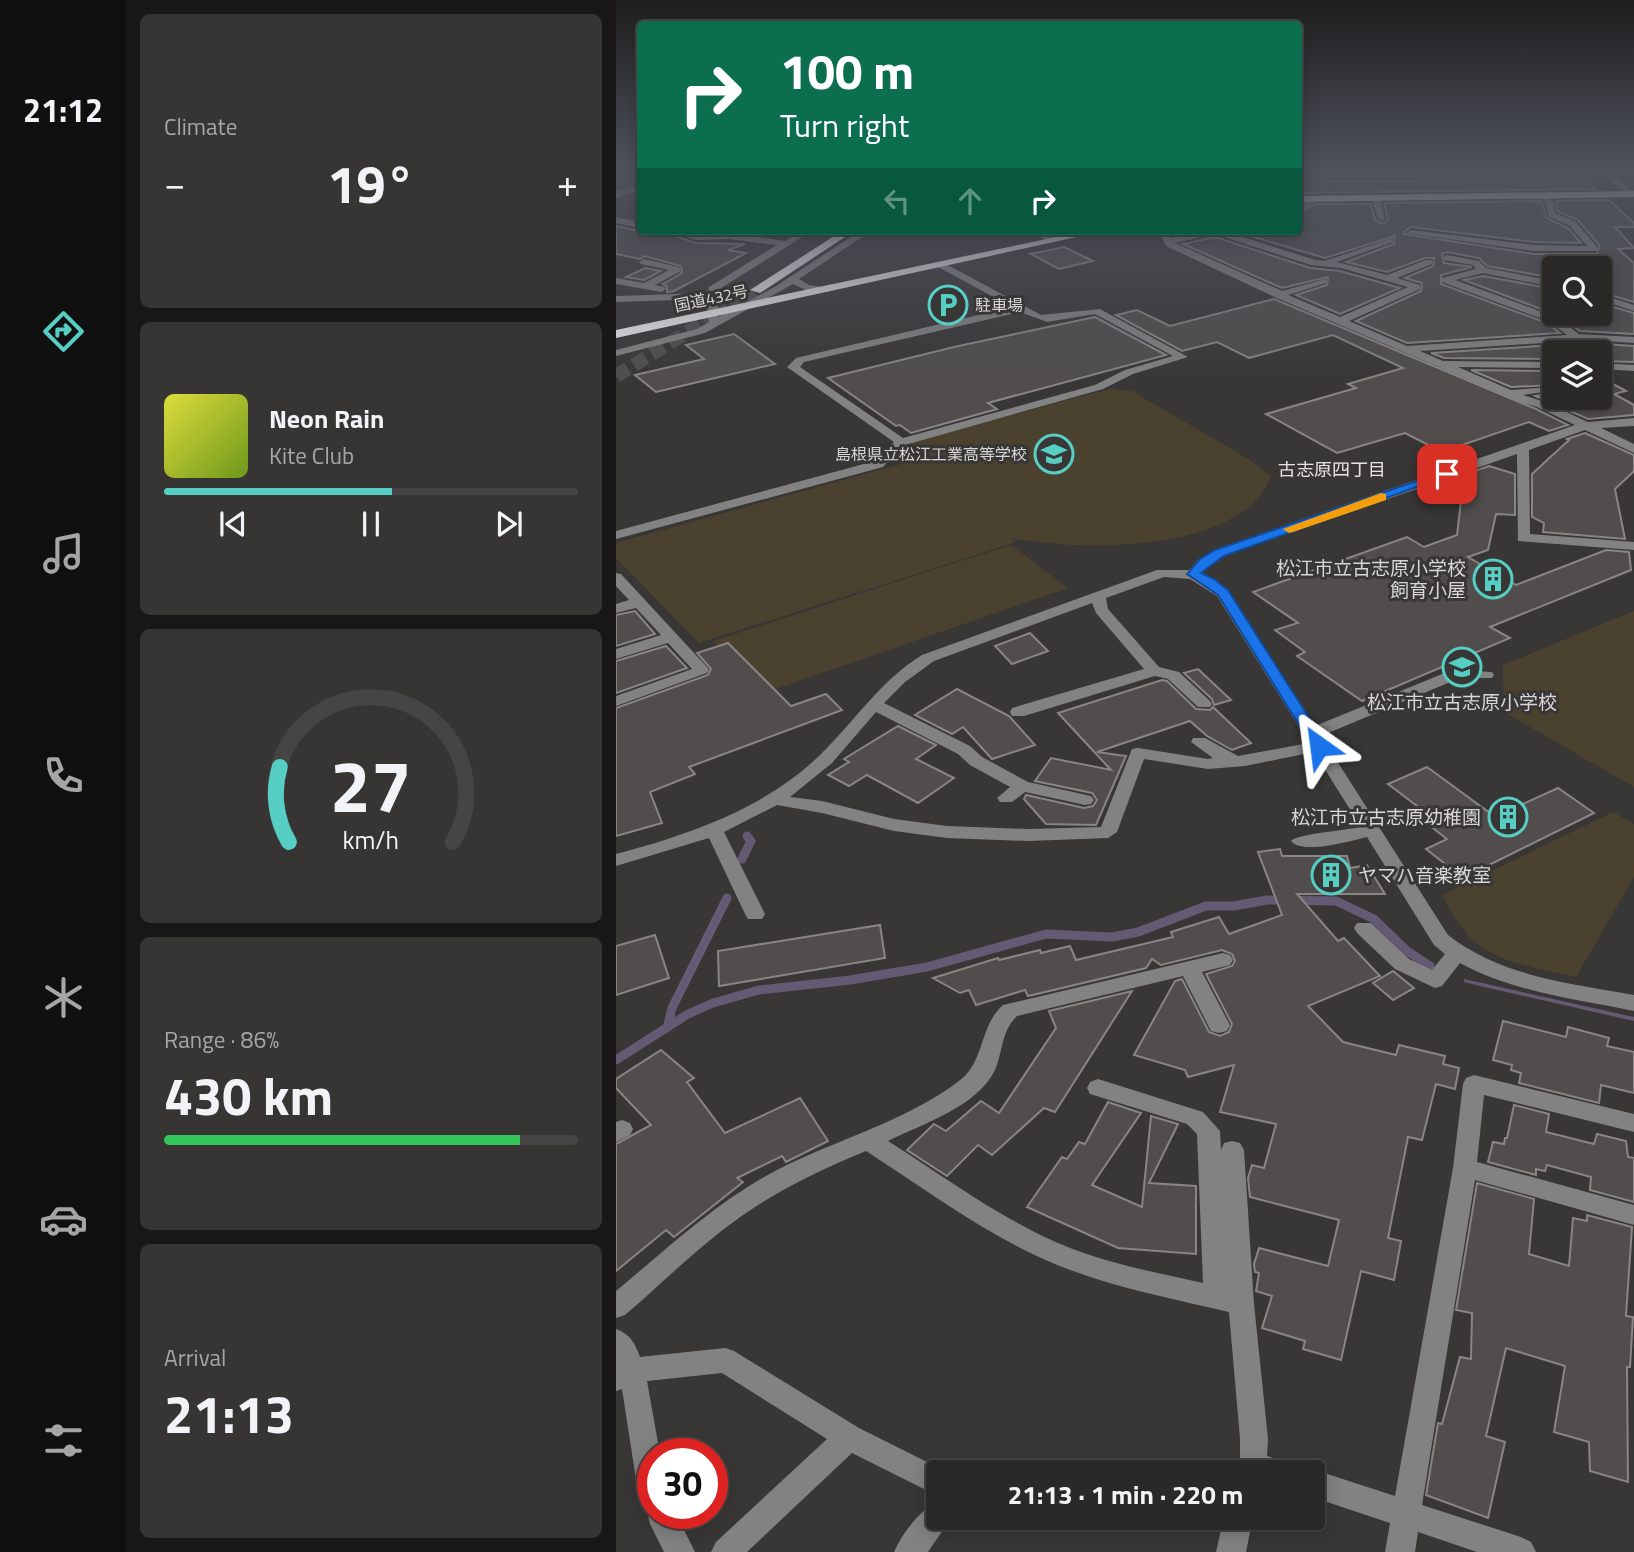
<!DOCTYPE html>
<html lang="en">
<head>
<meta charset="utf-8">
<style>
  :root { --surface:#2b2828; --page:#373434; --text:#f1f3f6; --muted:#a6a6a8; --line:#474445; --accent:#56cec3 }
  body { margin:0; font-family:"Titillium Web","Noto Sans JP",sans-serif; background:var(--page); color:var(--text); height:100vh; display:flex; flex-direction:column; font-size:26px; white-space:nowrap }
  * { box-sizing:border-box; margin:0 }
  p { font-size:23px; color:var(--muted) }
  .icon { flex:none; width:38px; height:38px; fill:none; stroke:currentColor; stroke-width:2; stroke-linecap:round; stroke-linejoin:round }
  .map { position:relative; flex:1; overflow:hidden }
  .drawer { display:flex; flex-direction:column; gap:14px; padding:14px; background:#181616; width:490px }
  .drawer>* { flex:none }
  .top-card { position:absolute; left:21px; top:21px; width:665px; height:214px; border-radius:7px; box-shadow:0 4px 18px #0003,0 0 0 2px var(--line); background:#0b6e4f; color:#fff; overflow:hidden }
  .buttons { position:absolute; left:926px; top:256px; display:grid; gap:14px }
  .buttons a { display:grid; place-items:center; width:70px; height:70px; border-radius:7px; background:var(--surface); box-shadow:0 4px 18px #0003,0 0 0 2px var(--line); font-size:35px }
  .speed { position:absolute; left:21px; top:1438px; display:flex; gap:14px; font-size:35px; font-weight:700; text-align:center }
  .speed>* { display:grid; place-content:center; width:91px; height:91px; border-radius:50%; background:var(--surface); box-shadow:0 4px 18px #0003,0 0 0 2px var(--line); line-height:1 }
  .speed .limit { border:10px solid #d22; background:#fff; color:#111 }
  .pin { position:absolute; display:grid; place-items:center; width:60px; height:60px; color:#fff; margin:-30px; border-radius:14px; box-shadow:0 4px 10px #0006 }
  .me { position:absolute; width:77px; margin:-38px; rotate:329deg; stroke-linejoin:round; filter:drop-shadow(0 0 5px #0008) }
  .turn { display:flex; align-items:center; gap:24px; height:147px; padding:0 28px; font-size:32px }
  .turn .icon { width:91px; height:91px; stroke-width:2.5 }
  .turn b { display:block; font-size:49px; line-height:60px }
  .lanes { display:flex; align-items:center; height:66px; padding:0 28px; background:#0003; justify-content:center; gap:35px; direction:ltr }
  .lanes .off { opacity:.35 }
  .big { font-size:52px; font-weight:700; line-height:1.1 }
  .drawer .tile { flex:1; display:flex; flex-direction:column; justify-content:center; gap:10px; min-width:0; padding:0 24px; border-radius:10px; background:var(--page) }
  .drawer .dial { align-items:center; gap:0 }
  .dial svg { height:182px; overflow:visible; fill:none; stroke:var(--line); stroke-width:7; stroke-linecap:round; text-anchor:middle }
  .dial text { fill:var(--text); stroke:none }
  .song { display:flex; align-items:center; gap:21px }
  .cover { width:84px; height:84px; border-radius:10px; background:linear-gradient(135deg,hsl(60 70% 55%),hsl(80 70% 35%)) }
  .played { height:7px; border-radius:4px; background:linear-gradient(90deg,var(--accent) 55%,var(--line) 55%) }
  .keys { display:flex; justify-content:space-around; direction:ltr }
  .heat { display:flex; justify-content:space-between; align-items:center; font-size:38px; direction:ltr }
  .charge { height:10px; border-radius:5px; background:linear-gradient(90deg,#34c759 86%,var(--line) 0) }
  .trip { position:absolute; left:310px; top:1460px; width:399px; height:70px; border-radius:7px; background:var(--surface); box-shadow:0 4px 18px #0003,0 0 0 2px var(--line); font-weight:700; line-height:70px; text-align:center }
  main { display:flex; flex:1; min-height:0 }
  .tabs { display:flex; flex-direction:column; width:126px; justify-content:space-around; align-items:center; background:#111010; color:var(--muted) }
  .tabs .icon { width:49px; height:49px }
  .tabs .current { color:var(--accent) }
  .tabs b { font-size:32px; color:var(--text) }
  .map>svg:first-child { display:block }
  .green { fill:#4b412f }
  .water { fill:#645a73 }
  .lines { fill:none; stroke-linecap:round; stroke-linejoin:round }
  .stream { stroke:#645a73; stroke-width:9 }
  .building { fill:#504d4c; stroke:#888584; stroke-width:2 }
  .highway-tunnel-far1 { stroke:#514e4e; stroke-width:11; stroke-dasharray:11 5; stroke-linecap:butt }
  .highway-tunnel { stroke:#514e4e; stroke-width:14; stroke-dasharray:14 7; stroke-linecap:butt }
  .minor { fill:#838283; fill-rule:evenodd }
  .highway { fill:#eeebed; fill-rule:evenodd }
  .route { fill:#1a73e8; stroke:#114b97; stroke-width:2 }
  .slow { fill:#f59e0b }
  .labels { text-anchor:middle; stroke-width:6; stroke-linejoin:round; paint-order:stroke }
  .far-street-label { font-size:16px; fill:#d7d5d5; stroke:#393636 }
  .far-poi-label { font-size:16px; fill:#d7d5d5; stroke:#393636; text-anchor:start }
  .far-neighbourhood-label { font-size:18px; fill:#e6e2e2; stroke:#393636 }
  .poi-label { font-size:19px; fill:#d7d5d5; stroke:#393636; text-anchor:end }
</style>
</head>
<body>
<main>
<nav class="tabs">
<b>21:12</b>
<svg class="icon current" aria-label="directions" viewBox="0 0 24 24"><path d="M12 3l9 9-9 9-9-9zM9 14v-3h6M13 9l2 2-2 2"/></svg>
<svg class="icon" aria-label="music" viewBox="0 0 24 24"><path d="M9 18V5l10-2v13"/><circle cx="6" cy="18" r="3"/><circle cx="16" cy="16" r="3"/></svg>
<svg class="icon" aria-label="phone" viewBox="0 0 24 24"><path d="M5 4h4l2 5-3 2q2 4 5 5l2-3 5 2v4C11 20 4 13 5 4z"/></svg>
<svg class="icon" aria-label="climate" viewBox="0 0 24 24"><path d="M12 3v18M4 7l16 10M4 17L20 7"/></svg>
<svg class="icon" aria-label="car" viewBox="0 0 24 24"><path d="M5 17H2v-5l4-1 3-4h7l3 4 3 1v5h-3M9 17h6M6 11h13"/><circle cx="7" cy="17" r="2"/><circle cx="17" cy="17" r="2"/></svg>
<svg class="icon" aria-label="filters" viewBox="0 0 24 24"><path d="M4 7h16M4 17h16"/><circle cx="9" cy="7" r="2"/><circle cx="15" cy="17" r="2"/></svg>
</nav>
<section class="drawer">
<div class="tile"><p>Climate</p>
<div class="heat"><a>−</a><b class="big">19°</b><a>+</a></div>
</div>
<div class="tile">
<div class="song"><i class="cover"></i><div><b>Neon Rain</b><p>Kite Club</p></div></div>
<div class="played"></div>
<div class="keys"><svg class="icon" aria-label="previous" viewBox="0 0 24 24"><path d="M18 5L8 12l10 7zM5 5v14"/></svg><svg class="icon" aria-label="pause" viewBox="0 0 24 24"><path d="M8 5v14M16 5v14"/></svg><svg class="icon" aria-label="next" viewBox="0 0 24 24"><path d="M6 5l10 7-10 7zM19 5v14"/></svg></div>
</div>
<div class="tile dial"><svg viewBox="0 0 100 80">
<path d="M14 69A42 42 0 1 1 86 69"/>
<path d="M14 69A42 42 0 0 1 10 36" stroke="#56cec3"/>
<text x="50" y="56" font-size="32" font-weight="700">27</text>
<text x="50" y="72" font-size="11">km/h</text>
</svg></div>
<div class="tile"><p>Range · 86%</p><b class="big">430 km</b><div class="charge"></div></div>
<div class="tile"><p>Arrival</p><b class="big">21:13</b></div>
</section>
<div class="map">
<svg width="1018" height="1552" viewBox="0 0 1018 1552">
  <rect width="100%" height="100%" fill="#393636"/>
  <g class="green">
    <path d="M494 389 516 391 634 460 655 476C625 555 462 551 395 538L400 542 83 643 0 558V543L289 463 280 462 298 441Z"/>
    <path d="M395 545 452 588 145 694 97 641Z"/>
    <path d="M1018 611V787L888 712 887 665Z"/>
    <path d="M997 812 1018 824V877L960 977C922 968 871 963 846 928 838 918 832 906 826 895Z"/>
  </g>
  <path class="water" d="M848 979 1018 1017V1021L868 987 848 982Z"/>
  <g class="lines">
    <g class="stream">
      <path d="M126 859 135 841 131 836"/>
      <path d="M51 1028 56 1008 111 898"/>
      <path d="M0 1060 72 1014 97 1003 143 990 234 980 311 967 430 934 496 937 522 932 590 906H618L651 900 720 901 758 919 791 951 814 966"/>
    </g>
  </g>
  <g class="building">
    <path d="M805 168 958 169 980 189 682 193V173L699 172 707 181H806L802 171 807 172Z"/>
    <path d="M993 200 1018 223V227H999L1018 248 1002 249 1018 263V302L984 292V268H938V278L871 266 863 258 831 252 826 254 828 263 856 267 825 275V284L931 323 944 333 791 343 740 321 805 291 806 283 789 278 817 266 818 258H809L771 272 730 262 778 244 779 236 709 258 617 231H682V212L700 204H755L759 220 768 224 772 220 768 203 925 201 931 218 952 228 965 243 918 242 795 227 789 231 788 234 918 254H981L983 245 962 220 941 211 940 201Z"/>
    <path d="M0 226 24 231H46L79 243 129 244 112 250 130 253 58 291 51 292V286L47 284 66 273 65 266 29 256 24 259 0 254Z"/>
    <path d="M599 237 694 268 724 271 784 288 724 314 680 295 711 285 712 277 666 288 567 244Z"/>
    <path d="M448 247 477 261 443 269 415 254Z"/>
    <path d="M29 268 45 271 28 280 10 277Z"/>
    <path d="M867 276 938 289V313H984V303L1018 313V334L964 331 941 315 848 280Z"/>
    <path d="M658 299 920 409 952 425 933 431 913 422 826 452 789 433 721 453 650 414 740 388 732 384 787 368 717 335 633 358 601 342 566 351 500 315 521 310 554 326Z"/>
    <path d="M479 317 550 355 372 403 381 409 295 433 284 425 280 426 212 378 338 347Z"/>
    <path d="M118 334 159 364 40 392 19 375 88 359 70 345Z"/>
    <path d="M972 343 1018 346V362L984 361V352H938V359L828 358 815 353Z"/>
    <path d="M855 370 938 371V397H984V377L1010 391 998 394 1018 405V415L972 419 919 396 937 393V385L895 387Z"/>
    <path d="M969 433 1018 455V471L999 489 1009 539 927 532 928 523 916 517V474L953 440 951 439Z"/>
    <path d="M873 466 899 474V515L880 514 872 550 852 557 900 585 990 550 1013 552 1015 570 874 627 894 638 746 701 681 656 689 652 659 630 682 623 637 592 791 537 808 547 841 535 845 501 835 500 839 478Z"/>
    <path d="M19 611 39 634 0 646V615Z"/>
    <path d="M414 633 432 651 396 664 379 646Z"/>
    <path d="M112 643 175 706 210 694 226 710 73 767 79 774 34 792 46 823 0 836V708L92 675 95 669 81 653Z"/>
    <path d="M50 646 71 668 0 693V661Z"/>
    <path d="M582 669 615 700 598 705 596 699 568 673Z"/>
    <path d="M546 680 551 681 580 709 594 710 597 707 635 743 616 750 591 736 574 721 481 752 510 756 480 825 430 824 408 799 410 795 468 808 477 806 481 800 476 793 419 781 435 758 495 770 442 713Z"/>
    <path d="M341 689 393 716 419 745 376 759 347 727 336 734 299 715Z"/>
    <path d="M282 726 320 745 300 759 338 778 302 803 251 775 233 786 212 775 233 762 228 759Z"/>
    <path d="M811 767 874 813 884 808 896 809 942 788 978 813 847 878 810 849 831 839 813 825 822 822 772 784Z"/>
    <path d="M664 849 666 856H731L734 868 751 865 769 894H681L722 941 728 938 764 976 692 1006 727 1042 780 1055 783 1045 829 1056 827 1064 843 1068 839 1089 820 1084 806 1140 792 1137 772 1238 785 1241 778 1280 745 1271 725 1360 687 1349 689 1341 646 1328 656 1296 640 1291 643 1273 639 1272 638 1264 643 1248 712 1266 723 1220 634 1197 632 1178 636 1165 648 1168 660 1124 604 1112 618 1065 572 1077 569 1070 518 1055 559 981 566 979 593 1032 604 1036 613 1032 616 1024 590 974 616 966 619 961 616 954 606 950 545 965 536 959 530 968 412 996 409 990 360 1005 353 990 344 993 317 978 382 958 383 960 424 950 425 953 454 946 460 960 557 937 555 932 603 917 613 934 666 915 642 852Z"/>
    <path d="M264 925 269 958 103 986 102 951Z"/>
    <path d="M39 935 53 978 0 995V946Z"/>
    <path d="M777 971 798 988 777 1000 757 983Z"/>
    <path d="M516 991 439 1112 428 1108 376 1155 362 1145 331 1176 291 1150 318 1124 330 1131 365 1101 383 1113 440 1028 433 1011Z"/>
    <path d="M887 1021 950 1037 952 1027 993 1038 991 1046 1018 1052V1093L985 1085 983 1103 903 1083 905 1073 895 1070 896 1065 877 1060Z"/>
    <path d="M45 1050 78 1078 71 1082 109 1133 184 1098 212 1141 170 1162 166 1156 121 1178 127 1182 58 1237 50 1230 0 1271V1144L35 1125 0 1088V1079Z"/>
    <path d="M492 1102 525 1113 476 1185 526 1207 535 1116 562 1124 533 1183 580 1186V1254L502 1248 411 1207 446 1157 451 1159 463 1142 469 1144Z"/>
    <path d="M898 1105 933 1114 930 1132 978 1144 981 1134 1010 1141 1012 1157 1018 1158V1202L974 1190 975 1177 931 1165 929 1171 920 1169V1175L872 1162 877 1142 888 1144 889 1138H891Z"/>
    <path d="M861 1183 918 1199 913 1254 953 1266 957 1218 971 1221V1215L1016 1227 1010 1316 1017 1317 1014 1367H1011L1012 1482 974 1471 973 1442 938 1432 949 1366 890 1348 870 1436 889 1442 872 1518 810 1495 822 1423 826 1424 844 1357 855 1359 856 1313 840 1310Z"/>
  </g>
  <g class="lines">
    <path class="highway-tunnel-far1" d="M88 322 140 290"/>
    <path class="highway-tunnel" d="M0 376 91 320"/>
    <g class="minor">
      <path d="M979 168H987L1018 192V196H1012Z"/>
      <path d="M24 185V190L0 198V192Z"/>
      <path d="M928 193 938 203 939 213 960 222 981 247V251H918L790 233 795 230 918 245 971 246 954 226 932 216 930 203 924 196Z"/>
      <path d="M760 195 764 198 769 221 762 219 756 198Z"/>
      <path d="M691 197H697L698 204 682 210V205L690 203Z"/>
      <path d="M0 217 24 222V228L0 223Z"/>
      <path d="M48 231 80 234 112 233 169 241 185 231H196L102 290V317L157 288 244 231H255L183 279 193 285 213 288V292L192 291 177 284 89 333 0 356V350L81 329 93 322 90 299 0 302V296L91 293 93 287 161 245 112 239 80 240Z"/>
      <path d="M413 231H425L442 241 434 243Z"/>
      <path d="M543 231H553L555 238 589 231H608L699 260 709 261 777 238V242L721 262 771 275 810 260H816V264L781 278 804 285V289L733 321 791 346 951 335 932 321 826 282V278L860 269 857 265 828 260V256L831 255 863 261 870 268 938 281V287L867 273 839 280 940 317 963 334 1018 337V343L972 340 804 351 827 361 938 362V368L842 367 895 390 935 387V391L907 395 929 402 972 422 1018 418V426L985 428 1018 444V453L969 430 913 450 914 534 1018 542V550L902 541 901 454 608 556 585 574 612 590 699 726 836 670 876 672 878 675 876 678H844L705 736 832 935C886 977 953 983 1018 995V1011C959 999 897 992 844 963L826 986 819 988 779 969 741 933 738 928 741 923H755L793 959 816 970 829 954 818 945 751 837C735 841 686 855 675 841 681 834 731 830 745 827L698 752 629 766 592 769 528 759 501 832 492 838 412 841 331 838 278 831 206 813 161 805 108 832 149 914 146 919H132L129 914 93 838 0 866V854C74 834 148 809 204 755 239 721 264 681 306 655L541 570H573L583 559 598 550 959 425 921 407 907 403 661 298 550 246ZM599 234 695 265 725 268 792 287 724 317 672 295 710 283V279L666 291 559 243ZM548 577 574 579 601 596 693 743 622 756 589 738H577L575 742 597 758 592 759 522 748 516 749 485 827 412 829 331 826 278 819 206 801 174 797 216 763 260 712 342 754 354 765 394 787 381 798 384 802H396L409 792 469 805 475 804 478 800 475 796 412 782 366 757 354 746 268 703 289 682 318 661 476 603 480 613 528 669 396 708 394 712 396 716H408L539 676 552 679 582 707H594L596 704 594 701 563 672 543 667 492 609 490 598Z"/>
      <path d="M28 259 63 267 65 271 39 285 49 287 50 289 45 292 0 284V278L28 283 53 270 25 264 23 262Z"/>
      <path d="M322 263H328L425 315 484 309 572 357 517 374 487 389 289 445 267 467 0 539V531L259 461 278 442 171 367 180 358 396 307 322 267ZM404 312 431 322 479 314 557 356 509 370 479 385 287 438 184 367 188 362Z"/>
      <path d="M984 294 1018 305V311L984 300Z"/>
      <path d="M984 363 1018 365V371L984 369Z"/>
      <path d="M0 573 5 574 91 667 93 670 91 673 0 706V696L76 669 52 643 0 659V649L45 635 20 608 0 613V604L13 600 0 586Z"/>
      <path d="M607 953 614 955 617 960 614 965 586 972 614 1025 611 1031 603 1033 595 1031 567 976 401 1016C385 1031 387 1052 379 1070 361 1107 306 1124 272 1141 327 1176 382 1217 442 1243 488 1263 538 1272 587 1283L581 1134 571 1124 474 1094 471 1088 474 1082 482 1079 587 1112 604 1131 605 1150 608 1143 616 1141 624 1143 628 1150 638 1304 652 1439 651 1456 671 1462 675 1472H624V1439L613 1312C550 1297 483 1285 423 1257 362 1229 306 1187 250 1151 211 1167 172 1185 136 1209 90 1239 51 1279 9 1315L0 1318V1291C52 1248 101 1201 161 1170 221 1139 289 1122 343 1081 369 1062 363 1026 387 1005Z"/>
      <path d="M858 1075 1018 1114V1132L868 1095 861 1162 1018 1205V1225L859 1180 806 1505 905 1537 915 1542 920 1552H861L802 1532 799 1552H769L774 1523 696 1497V1472H689L696 1469 779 1496 837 1168 847 1084 850 1078Z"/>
      <path d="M6 1120 14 1123 17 1129 14 1135 0 1142V1122Z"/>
      <path d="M0 1329C14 1334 19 1343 24 1357L109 1348 118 1351 243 1428 331 1472H322V1496L236 1453 131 1552H95L100 1542 211 1439 106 1373 31 1381 44 1454H37V1514H60L79 1552H48L34 1524 31 1511 27 1509 23 1499 6 1389 0 1391Z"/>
      <path d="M322 1502V1517H336L312 1552H278C286 1534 304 1509 322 1502Z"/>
      <path d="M608 1517H637L630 1552H600Z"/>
    </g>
    <g class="highway">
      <path d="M1018 191V197L682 202V196Z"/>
      <path d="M226 231H238L144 293 134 290Z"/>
      <path d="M468 231H488L0 338V330Z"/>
    </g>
  </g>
  <linearGradient id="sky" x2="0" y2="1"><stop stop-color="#1f1e1e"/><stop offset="0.44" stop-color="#4e525d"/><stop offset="1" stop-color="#4e525d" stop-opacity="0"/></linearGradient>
  <rect width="1018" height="385" fill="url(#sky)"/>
  <path class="route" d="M827 472 837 474 608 556 585 573 598 579 612 590 711 746 703 750 698 749 602 595 571 574 584 559 599 550Z"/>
  <path class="slow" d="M765 493 770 494V500L677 532 673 533 667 529Z"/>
  <defs>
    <symbol id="parking-ring" viewBox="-11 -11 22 22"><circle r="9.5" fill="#393636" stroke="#56cec3" stroke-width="1.5"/><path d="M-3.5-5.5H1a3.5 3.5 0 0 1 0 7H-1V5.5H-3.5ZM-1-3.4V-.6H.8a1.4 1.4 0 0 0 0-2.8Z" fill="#56cec3"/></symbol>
    <symbol id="school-ring" viewBox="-11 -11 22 22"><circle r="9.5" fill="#393636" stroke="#56cec3" stroke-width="1.5"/><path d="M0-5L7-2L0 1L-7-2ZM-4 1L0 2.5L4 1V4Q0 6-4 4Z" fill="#56cec3"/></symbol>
    <symbol id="building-ring" viewBox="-11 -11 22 22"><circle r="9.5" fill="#393636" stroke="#56cec3" stroke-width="1.5"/><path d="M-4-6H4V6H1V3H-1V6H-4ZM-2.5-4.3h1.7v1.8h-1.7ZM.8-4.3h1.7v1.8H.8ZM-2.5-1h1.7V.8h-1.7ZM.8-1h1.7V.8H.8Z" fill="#56cec3"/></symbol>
  </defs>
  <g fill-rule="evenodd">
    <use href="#parking-ring" x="310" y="283" width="44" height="44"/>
    <use href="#school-ring" x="416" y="432" width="44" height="44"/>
    <use href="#building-ring" x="855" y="557" width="44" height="44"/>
    <use href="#school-ring" x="824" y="645" width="44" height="44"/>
    <use href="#building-ring" x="870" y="795" width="44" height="44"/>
    <use href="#building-ring" x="693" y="853" width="44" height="44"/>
  </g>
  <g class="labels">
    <g class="far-street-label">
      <text transform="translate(95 298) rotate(-12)" y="6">国道432号</text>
    </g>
    <g class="far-poi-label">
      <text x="359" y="311">駐車場</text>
      <text x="411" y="460" text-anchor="end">島根県立松江工業高等学校</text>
    </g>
    <g class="far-neighbourhood-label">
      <text x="716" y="476">古志原四丁目</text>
    </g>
    <g class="poi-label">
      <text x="850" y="575">松江市立古志原小学校<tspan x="850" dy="22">飼育小屋</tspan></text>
      <text x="846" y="709" text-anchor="middle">松江市立古志原小学校</text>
      <text x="865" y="824">松江市立古志原幼稚園</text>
      <text x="742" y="882" text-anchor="start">ヤマハ音楽教室</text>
    </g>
  </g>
</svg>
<div class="buttons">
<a><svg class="icon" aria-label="search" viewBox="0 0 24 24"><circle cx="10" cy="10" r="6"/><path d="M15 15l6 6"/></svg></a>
<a><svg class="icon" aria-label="layers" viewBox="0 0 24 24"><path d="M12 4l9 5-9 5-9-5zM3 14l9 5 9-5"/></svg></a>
</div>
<div class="speed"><div class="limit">30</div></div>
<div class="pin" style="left:831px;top:474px;background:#d93025"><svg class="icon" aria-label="arrive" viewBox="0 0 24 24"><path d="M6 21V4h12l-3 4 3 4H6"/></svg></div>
<svg class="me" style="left:703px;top:746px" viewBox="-20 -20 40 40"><path d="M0-17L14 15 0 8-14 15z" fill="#1a73e8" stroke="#fff" stroke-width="4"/></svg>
<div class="trip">21:13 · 1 min · 220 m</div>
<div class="top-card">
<div class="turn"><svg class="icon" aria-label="right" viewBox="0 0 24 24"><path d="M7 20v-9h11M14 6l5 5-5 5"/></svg><div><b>100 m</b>Turn right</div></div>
<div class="lanes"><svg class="icon off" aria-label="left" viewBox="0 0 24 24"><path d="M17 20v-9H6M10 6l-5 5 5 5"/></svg><svg class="icon off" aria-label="ahead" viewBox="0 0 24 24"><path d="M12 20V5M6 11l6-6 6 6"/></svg><svg class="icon" aria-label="right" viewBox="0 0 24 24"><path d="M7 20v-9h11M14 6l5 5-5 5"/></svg></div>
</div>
</div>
</main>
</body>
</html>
